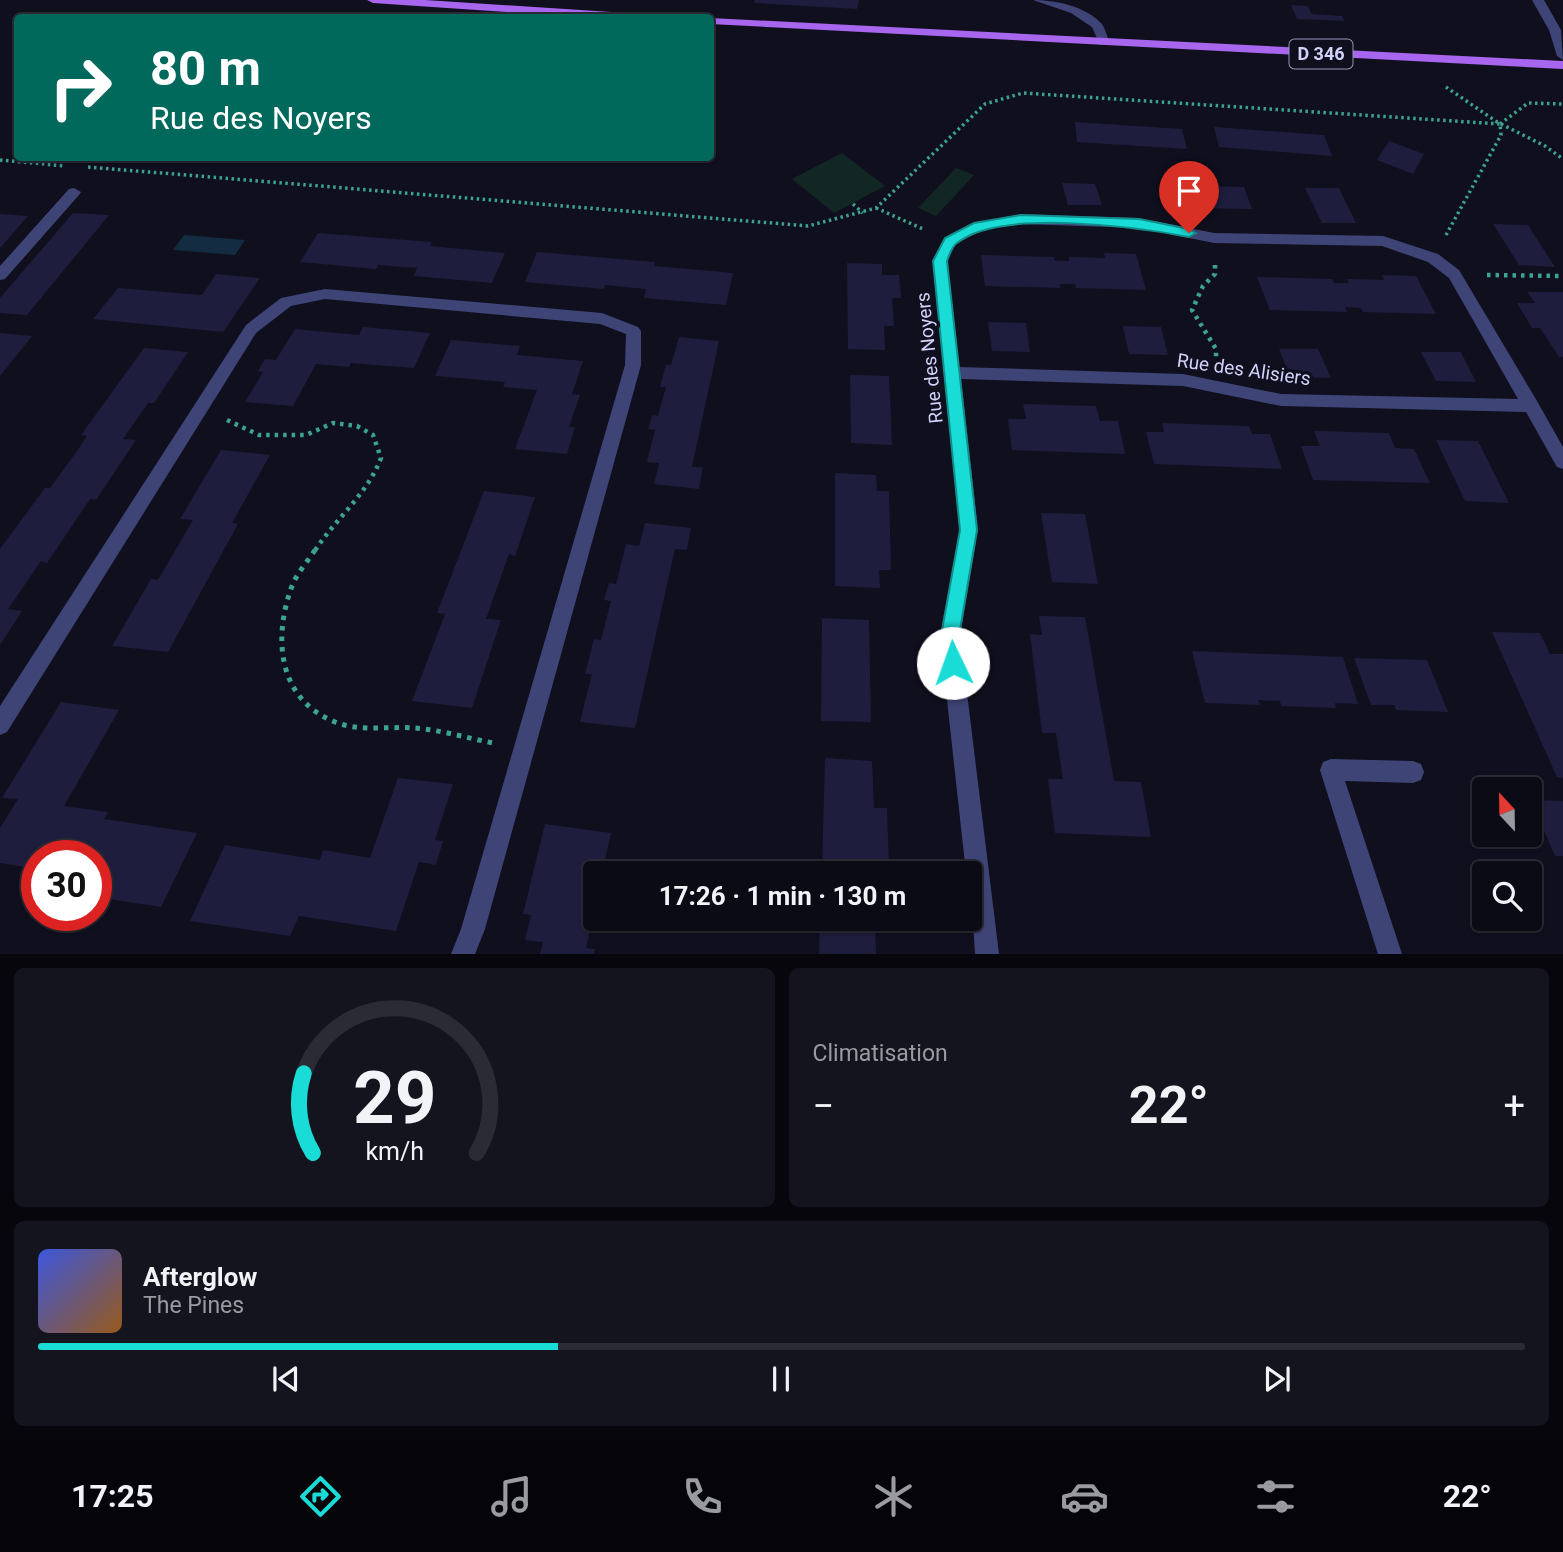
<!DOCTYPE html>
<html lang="fr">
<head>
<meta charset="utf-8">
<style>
  :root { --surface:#0b0b16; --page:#14141f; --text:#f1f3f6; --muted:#9a9ba1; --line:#2b2b35; --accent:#1adcd7 }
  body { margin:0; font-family:Roboto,sans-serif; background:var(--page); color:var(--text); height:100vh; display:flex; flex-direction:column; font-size:26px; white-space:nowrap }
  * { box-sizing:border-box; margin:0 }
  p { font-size:23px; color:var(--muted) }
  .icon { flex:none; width:38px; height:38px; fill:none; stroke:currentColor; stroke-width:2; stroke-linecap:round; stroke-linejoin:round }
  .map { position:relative; height:954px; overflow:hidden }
  .panel { display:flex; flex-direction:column; gap:14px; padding:14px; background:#06060c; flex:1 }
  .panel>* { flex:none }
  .hud { position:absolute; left:14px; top:14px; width:700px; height:147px; border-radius:7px; box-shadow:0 2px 5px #0004,0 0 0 2px var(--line); background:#00695c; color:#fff; overflow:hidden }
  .needle { width:46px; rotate:338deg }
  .controls { position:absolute; left:1472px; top:777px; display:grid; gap:14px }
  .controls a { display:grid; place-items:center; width:70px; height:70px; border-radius:7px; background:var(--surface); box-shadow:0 2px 5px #0004,0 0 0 2px var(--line); font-size:35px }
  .speed { position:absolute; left:21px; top:840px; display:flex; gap:14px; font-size:35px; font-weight:700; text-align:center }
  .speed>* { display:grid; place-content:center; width:91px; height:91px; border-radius:50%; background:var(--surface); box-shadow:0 2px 5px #0004,0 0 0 2px var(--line); line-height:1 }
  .speed .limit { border:10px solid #d22; background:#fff; color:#111 }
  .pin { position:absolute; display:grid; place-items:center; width:60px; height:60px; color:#fff; margin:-72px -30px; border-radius:50% 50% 50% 0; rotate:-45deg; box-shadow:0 0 7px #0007 }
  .pin .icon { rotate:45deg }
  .me { position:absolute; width:77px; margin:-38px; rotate:357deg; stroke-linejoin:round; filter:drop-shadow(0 0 5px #0008) }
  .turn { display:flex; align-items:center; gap:24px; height:147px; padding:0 21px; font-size:32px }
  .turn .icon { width:91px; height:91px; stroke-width:2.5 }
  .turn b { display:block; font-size:49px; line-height:60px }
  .big { font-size:52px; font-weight:700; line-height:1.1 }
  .panel .tile { flex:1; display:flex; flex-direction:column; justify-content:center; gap:10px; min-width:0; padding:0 24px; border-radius:10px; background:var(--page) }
  .panel .dial { align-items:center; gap:0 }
  .dial svg { height:182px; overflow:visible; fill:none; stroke:var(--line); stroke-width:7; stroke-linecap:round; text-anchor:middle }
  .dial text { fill:var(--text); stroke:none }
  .song { display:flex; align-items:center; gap:21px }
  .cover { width:84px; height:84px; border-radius:10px; background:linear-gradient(135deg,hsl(230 70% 55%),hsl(30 70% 35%)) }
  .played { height:7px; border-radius:4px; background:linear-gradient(90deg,var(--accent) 35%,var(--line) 35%) }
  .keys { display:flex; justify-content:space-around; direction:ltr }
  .heat { display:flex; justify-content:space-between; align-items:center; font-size:38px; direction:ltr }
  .panel .tiles { flex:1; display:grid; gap:14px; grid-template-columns:1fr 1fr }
  .tile:last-child { grid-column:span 2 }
  .trip { position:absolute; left:583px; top:861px; width:399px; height:70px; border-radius:7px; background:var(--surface); box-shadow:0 2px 5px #0004,0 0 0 2px var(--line); font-weight:700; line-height:70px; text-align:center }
  .menu { display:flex; height:112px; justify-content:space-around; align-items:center; background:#040409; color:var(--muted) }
  .menu .icon { width:49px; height:49px }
  .menu .selected { color:var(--accent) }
  .menu b { font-size:32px; color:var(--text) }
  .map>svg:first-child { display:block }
  .green { fill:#122724 }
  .water { fill:#142c42 }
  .building { fill:#1f1d3d }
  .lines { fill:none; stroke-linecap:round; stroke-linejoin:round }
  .path-far2 { stroke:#3ba390; stroke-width:3.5; stroke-dasharray:2.5 3.5; stroke-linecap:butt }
  .path-far1 { stroke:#3ba390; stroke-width:4.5; stroke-dasharray:3.5 5; stroke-linecap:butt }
  .path { stroke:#3ba390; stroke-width:5; stroke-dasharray:4.5 6; stroke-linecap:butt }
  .minor { fill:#3f4477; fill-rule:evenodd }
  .major { fill:#a865ed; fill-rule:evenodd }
  .route { fill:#1adcd7; stroke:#118f8c; stroke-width:2 }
  .labels { text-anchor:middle; stroke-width:7; stroke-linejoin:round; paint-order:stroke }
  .shield { fill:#0f0f1e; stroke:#9797b8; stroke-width:2 }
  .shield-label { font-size:18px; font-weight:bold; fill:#d1d1fa }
  .street-label { font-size:19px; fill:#d1d1fa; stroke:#0f0f1e }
</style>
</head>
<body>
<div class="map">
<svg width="1563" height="954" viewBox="0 0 1563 954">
  <rect width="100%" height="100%" fill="#0f0f1e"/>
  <g class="green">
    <path d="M842 153 885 186 834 213 792 179Z"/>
    <path d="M956 168 974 175 936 216 918 208Z"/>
  </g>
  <path class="water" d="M184 235 245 240 235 255 173 250Z"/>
  <g class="building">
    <path d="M755 0H859L857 9 754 3Z"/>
    <path d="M1291 5 1308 6 1312 14 1342 16 1345 21 1297 19Z"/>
    <path d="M1075 122 1182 129 1187 149 1077 142Z"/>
    <path d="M1214 127 1324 135 1332 156 1219 147Z"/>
    <path d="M1389 141 1424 154 1413 174 1377 160Z"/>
    <path d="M1062 183 1095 184 1102 205H1068Z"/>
    <path d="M1194 186 1244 187 1252 209 1202 208Z"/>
    <path d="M1305 188H1339L1356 223H1322Z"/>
    <path d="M73 213 109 215 27 315 0 313V298Z"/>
    <path d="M0 214 28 216 0 248Z"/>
    <path d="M1493 224 1528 225 1555 267 1519 265Z"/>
    <path d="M318 233 432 242 430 246 505 253 492 283 414 276 417 268 378 265 376 269 300 262Z"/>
    <path d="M537 252 655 262 654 266 733 273 726 305 644 298 646 289 605 285 604 289 525 282Z"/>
    <path d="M1104 253 1136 254 1146 290 1076 288 1075 284H1060V288L985 286 981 255 1054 257 1055 261H1069V257L1105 258Z"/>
    <path d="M847 263 882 264V275H899L901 298H892L894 326H884L885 350 848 349Z"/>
    <path d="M216 274 260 278 223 332 93 319 118 288 202 295Z"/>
    <path d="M1382 275 1416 276 1436 314 1363 312 1361 308 1345 307 1347 312 1270 310 1257 277 1332 279 1334 283H1349L1347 279 1384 280Z"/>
    <path d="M1527 292H1563V357H1559L1540 328H1532L1517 303H1535Z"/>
    <path d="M988 322 1026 323 1030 352 992 351Z"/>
    <path d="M1123 326 1161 327 1168 355 1129 354Z"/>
    <path d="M363 327 430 333 414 368 351 363 349 367 316 364 293 406 245 402 263 372 258 371 265 359 276 360 295 329 359 335Z"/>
    <path d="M0 333 32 336 0 376Z"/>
    <path d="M679 337 719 341 692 467H703L699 489 654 484 659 463 647 462 655 430 648 429 652 415 658 416 666 387H660L666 365H671Z"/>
    <path d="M451 340 520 346 517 355 583 361 572 394 580 395 569 427H575L567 454 515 449 537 390 503 387 505 382 435 376Z"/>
    <path d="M144 348 188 352 154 403H148L123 439 136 440 96 500 90 499 47 563 41 561 8 609 22 611 0 645V549L45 488H50L77 451 87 436 81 435Z"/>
    <path d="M1279 349H1318L1331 378 1290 377Z"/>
    <path d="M1421 352H1461L1476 382 1436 381Z"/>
    <path d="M850 375 889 376 892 445 851 443Z"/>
    <path d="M1023 404 1096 406 1100 421H1118L1125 454 1012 450 1008 419H1026Z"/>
    <path d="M1162 423 1249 426 1252 434H1270L1282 469 1154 464 1146 432H1164Z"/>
    <path d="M1314 431 1389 433 1395 448 1414 449 1430 483 1313 480 1301 446H1320Z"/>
    <path d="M1436 440 1478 441 1509 503 1465 501Z"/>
    <path d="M221 450 270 455 232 523 238 524 168 652 112 646 151 579 158 580 193 520 180 519Z"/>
    <path d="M835 473 876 475 877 491H889L891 570H879L880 588 835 586Z"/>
    <path d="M484 491 535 497 515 556 509 554 486 619 501 620 472 708 412 701 445 614 437 613Z"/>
    <path d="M1041 513 1085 514 1098 584 1052 582Z"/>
    <path d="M645 523 691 528 687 550 675 549 635 728 580 722 592 674H585L594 639 601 640 611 601 604 600 609 583 616 584 626 544 639 546Z"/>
    <path d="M1039 616 1085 617 1114 781 1141 782 1151 837 1055 833 1048 779H1063L1056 733H1042L1030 634 1042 635Z"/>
    <path d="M822 618 869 620 871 722 821 721Z"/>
    <path d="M1492 632 1540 633 1550 654H1563V778L1557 777Z"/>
    <path d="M1192 651 1343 657 1358 704 1335 703 1336 708 1281 706 1280 701 1258 700 1260 705 1205 703Z"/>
    <path d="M1354 658 1427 660 1448 712 1396 710 1394 705H1371Z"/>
    <path d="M61 702 119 710 64 806 108 812 104 819 197 833 161 907 96 897V856H37V869L0 863V828L18 799 2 798Z"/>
    <path d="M825 758 872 761 874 808H887L889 869 900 870V873H822Z"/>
    <path d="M398 778 453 784 435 840 443 841 436 865 419 862 396 931 299 916 290 936 190 921 225 845 320 860 323 850 370 858Z"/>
    <path d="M1531 800 1563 801V856H1555Z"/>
    <path d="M545 824 611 833 602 873H595V906L586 948 595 949 594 954H540L543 942 525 940 531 915 523 914Z"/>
    <path d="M820 919H901V923L875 922 876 954H819Z"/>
  </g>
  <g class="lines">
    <g class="path-far2">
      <path d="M1500 124 1528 103 1563 104"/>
      <path d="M1501 124 1545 146 1563 159"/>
      <path d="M0 160 65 166"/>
      <path d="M88 167 808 226 876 208 985 104 1023 93 1500 124 1446 87"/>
      <path d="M853 204 863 213"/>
      <path d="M876 208 923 229"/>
      <path d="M1446 235 1501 135 1500 124"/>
    </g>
    <g class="path-far1">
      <path d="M1215 265V274L1203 286 1192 310 1216 349V358"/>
      <path d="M1487 275 1563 276"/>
      <path d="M227 420 259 435H306L333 423 357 426 373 435 381 458C367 495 335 519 314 552"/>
    </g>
    <path class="path" d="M315 550C308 561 297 573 292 586 273 637 277 699 335 722 359 732 389 726 414 728 441 730 467 738 493 743"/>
    <g class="minor">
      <path d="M1033 0C1055 0 1085 6 1101 23 1105 27 1107 37 1110 43L1100 45 1092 27 1071 13Z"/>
      <path d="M1532 0H1544L1561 30 1563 60 1557 56 1549 30Z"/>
      <path d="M74 188 81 192 79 195 5 279 0 280V266L69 189Z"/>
      <path d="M1021 214 1139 218 1214 233 1383 236 1438 254 1459 270 1537 401 1563 447V469L1557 467 1526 412 1281 406 1183 386 961 379 978 530 960 636 999 954H975L970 873H966L940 636 960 530 933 261 945 238 974 223ZM1021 224 1139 228 1214 243 1382 246 1428 262 1449 278 1518 399 1281 394 1183 374 959 367 947 261 956 244 982 230Z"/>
      <path d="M325 289 602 313 638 327 641 331V365L485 929 475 954H451L461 929 625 365 626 334 600 324 325 299 291 306 256 333 7 732 0 735V706L246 325 281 298Z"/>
      <path d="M1331 759 1413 761 1421 764 1424 772 1421 780 1413 783 1345 781 1402 954H1378L1320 770 1323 762Z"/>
    </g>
    <g class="major">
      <path d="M367 0H425L657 15 662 18H596L373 3Z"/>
      <path d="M710 18 1563 61V69L710 24Z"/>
    </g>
  </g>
  <path class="route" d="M1021 215 1139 219 1189 229 1196 233 1189 237C1137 227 1000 208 957 243 952 246 949 255 947 261L977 530 959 636 962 663 960 669 953 671 947 669 941 636 960 530 933 261 945 238 974 223Z"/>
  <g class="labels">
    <rect class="shield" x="1289.5" y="39.5" width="63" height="29" rx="5"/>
    <g class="shield-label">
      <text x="1321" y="60">D 346</text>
    </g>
    <g class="street-label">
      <text transform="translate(929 358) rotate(-96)" y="7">Rue des Noyers</text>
      <text transform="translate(1244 369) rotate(8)" y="7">Rue des Alisiers</text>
    </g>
  </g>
</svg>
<div class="controls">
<a><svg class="needle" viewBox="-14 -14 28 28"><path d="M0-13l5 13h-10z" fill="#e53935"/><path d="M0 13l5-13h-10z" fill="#9a9ba1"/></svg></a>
<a><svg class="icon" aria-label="search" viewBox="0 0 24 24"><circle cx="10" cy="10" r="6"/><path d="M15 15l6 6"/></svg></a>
</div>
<div class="speed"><div class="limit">30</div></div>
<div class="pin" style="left:1189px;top:233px;background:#d93025"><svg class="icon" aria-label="arrive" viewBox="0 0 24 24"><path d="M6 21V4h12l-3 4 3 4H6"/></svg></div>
<svg class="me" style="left:953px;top:663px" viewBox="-20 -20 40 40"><circle r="19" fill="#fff"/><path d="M0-13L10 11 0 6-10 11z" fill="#1adcd7"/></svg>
<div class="trip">17:26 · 1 min · 130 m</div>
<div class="hud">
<div class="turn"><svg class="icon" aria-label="right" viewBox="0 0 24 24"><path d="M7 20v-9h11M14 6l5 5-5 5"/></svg><div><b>80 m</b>Rue des Noyers</div></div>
</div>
</div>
<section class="panel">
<div class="tiles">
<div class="tile dial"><svg viewBox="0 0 100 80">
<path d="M14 69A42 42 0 1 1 86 69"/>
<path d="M14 69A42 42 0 0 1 10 34" stroke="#1adcd7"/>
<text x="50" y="56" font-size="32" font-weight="700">29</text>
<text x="50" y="72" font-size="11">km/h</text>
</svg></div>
<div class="tile"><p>Climatisation</p>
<div class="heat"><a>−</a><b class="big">22°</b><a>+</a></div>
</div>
<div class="tile">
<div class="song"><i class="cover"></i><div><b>Afterglow</b><p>The Pines</p></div></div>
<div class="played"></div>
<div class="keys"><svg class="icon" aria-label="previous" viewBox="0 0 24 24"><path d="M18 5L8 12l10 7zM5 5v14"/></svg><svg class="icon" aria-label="pause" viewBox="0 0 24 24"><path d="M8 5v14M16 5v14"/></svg><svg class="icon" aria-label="next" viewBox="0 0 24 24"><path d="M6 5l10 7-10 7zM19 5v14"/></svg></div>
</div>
</div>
</section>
<nav class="menu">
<b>17:25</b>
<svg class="icon selected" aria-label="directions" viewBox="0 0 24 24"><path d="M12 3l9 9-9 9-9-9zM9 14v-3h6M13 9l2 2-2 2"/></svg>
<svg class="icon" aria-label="music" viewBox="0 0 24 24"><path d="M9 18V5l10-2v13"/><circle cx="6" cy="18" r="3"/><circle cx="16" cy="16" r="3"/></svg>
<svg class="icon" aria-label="phone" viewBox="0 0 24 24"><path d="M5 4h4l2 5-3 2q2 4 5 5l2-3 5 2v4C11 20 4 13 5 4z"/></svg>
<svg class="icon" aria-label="climate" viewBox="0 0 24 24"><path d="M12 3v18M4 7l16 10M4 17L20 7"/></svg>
<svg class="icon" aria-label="car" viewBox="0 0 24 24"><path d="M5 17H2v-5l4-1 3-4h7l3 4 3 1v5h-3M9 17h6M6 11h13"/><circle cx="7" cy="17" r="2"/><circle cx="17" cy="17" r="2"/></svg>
<svg class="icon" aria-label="filters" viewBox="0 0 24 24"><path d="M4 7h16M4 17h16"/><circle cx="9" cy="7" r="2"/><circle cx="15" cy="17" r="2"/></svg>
<b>22°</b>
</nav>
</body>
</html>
